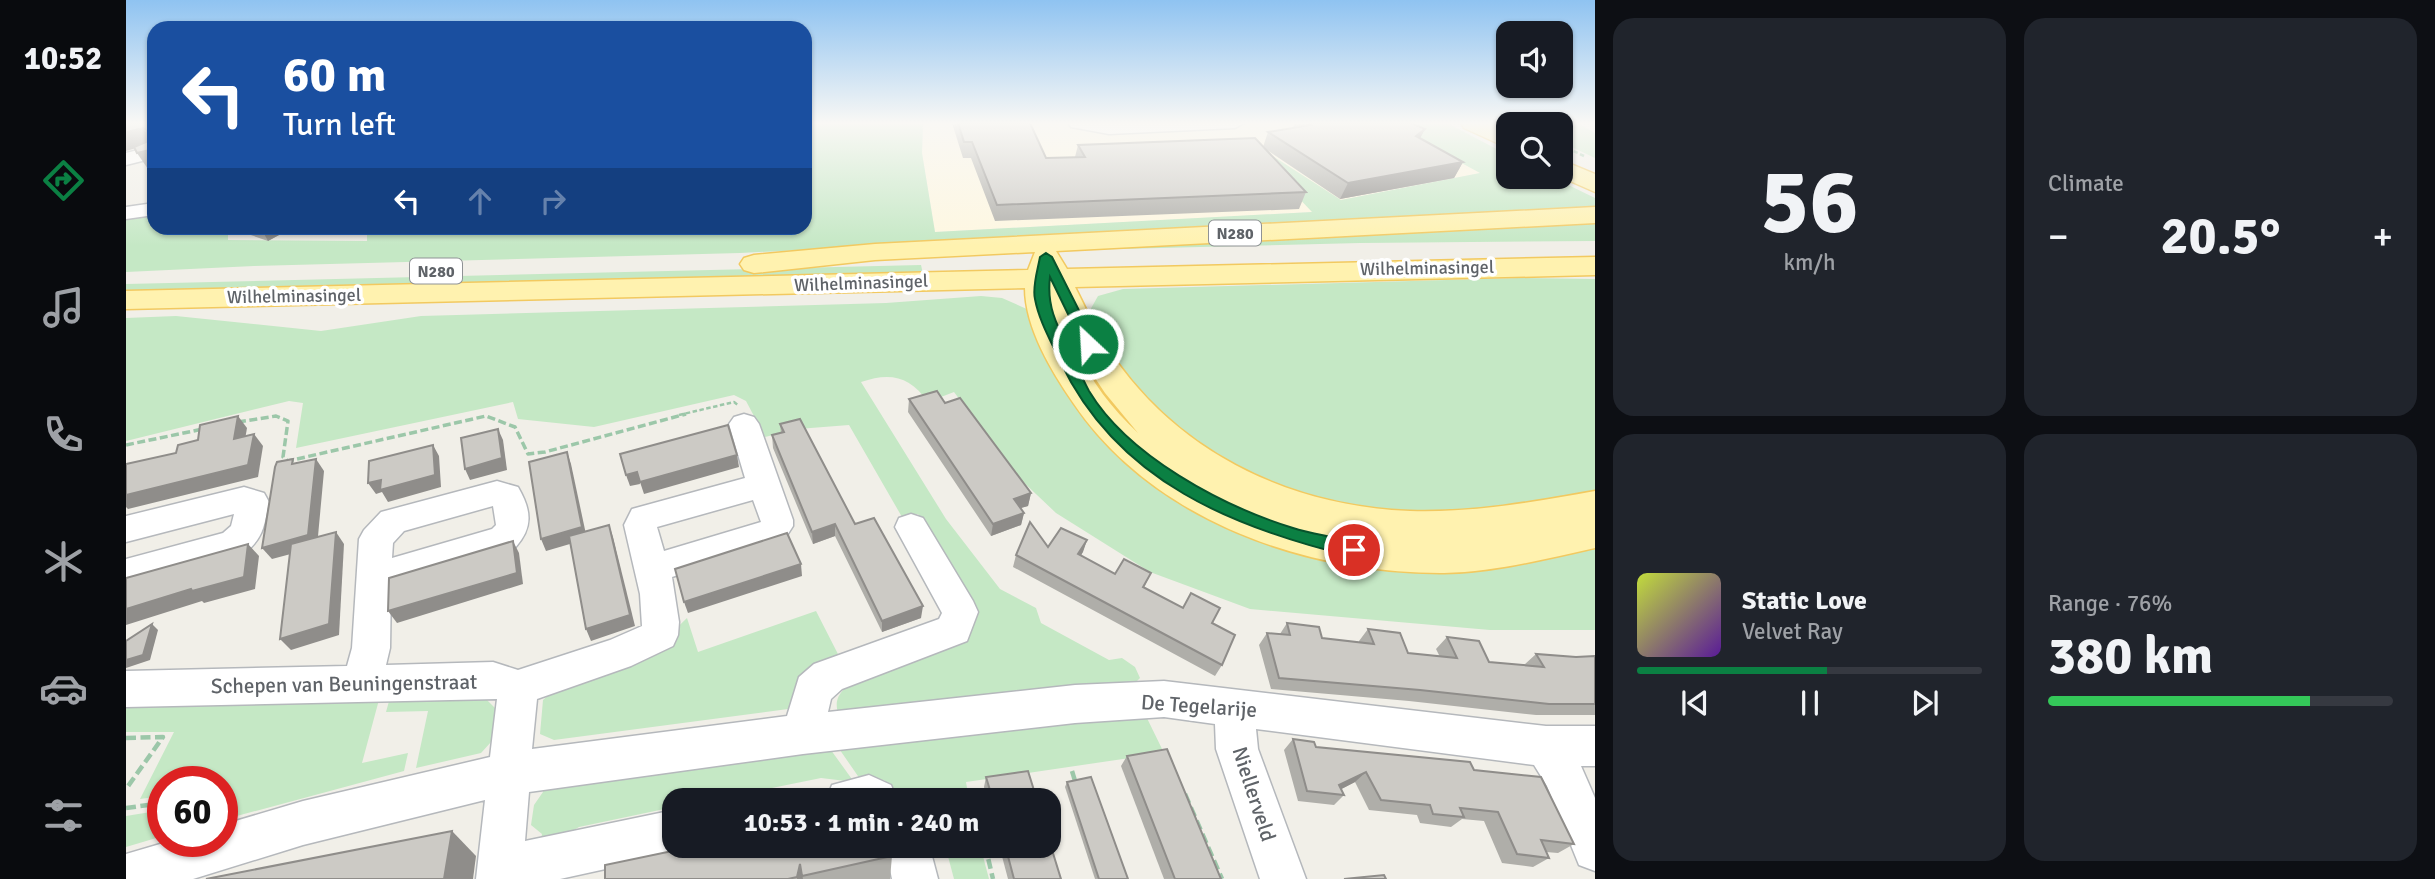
<!DOCTYPE html>
<html lang="en">
<head>
<meta charset="utf-8">
<style>
  :root { --surface:#171b24; --page:#20242c; --text:#f1f3f6; --muted:#9ea1a6; --line:#363941; --accent:#0b8043 }
  body { margin:0; font-family:Signika,sans-serif; background:var(--page); color:var(--text); height:100vh; display:flex; flex-direction:column; font-size:26px; white-space:nowrap }
  * { box-sizing:border-box; margin:0 }
  p { font-size:23px; color:var(--muted) }
  .icon { flex:none; width:38px; height:38px; fill:none; stroke:currentColor; stroke-width:2; stroke-linecap:round; stroke-linejoin:round }
  .map { position:relative; flex:1; overflow:hidden }
  .sheet { display:flex; flex-direction:column; gap:18px; padding:18px; background:#0d0f14; width:840px }
  .sheet>* { flex:none }
  .guide { position:absolute; left:21px; top:21px; width:665px; height:214px; border-radius:21px; box-shadow:0 2px 5px #0004; background:#1a4fa0; color:#fff; overflow:hidden }
  .controls { position:absolute; left:1370px; top:21px; display:grid; gap:14px }
  .controls a { display:grid; place-items:center; width:77px; height:77px; border-radius:14px; background:var(--surface); box-shadow:0 2px 5px #0004; font-size:35px }
  .speed { position:absolute; left:21px; top:766px; display:flex; gap:14px; font-size:35px; font-weight:700; text-align:center }
  .speed>* { display:grid; place-content:center; width:91px; height:91px; border-radius:50%; background:var(--surface); box-shadow:0 2px 5px #0004; line-height:1 }
  .speed .limit { border:10px solid #d22; background:#fff; color:#111 }
  .pin { position:absolute; display:grid; place-items:center; width:60px; height:60px; color:#fff; margin:-30px; border:4px solid #fff; border-radius:50%; box-shadow:0 2px 7px #0007 }
  .me { position:absolute; width:77px; margin:-38px; rotate:335deg; stroke-linejoin:round; filter:drop-shadow(0 0 5px #0008) }
  .turn { display:flex; align-items:center; gap:24px; height:147px; padding:0 21px; font-size:32px }
  .turn .icon { width:91px; height:91px; stroke-width:2.5 }
  .turn b { display:block; font-size:49px; line-height:60px }
  .lanes { display:flex; align-items:center; height:66px; padding:0 21px; background:#0003; justify-content:center; gap:35px; direction:ltr }
  .lanes .off { opacity:.35 }
  .big { font-size:52px; font-weight:700; line-height:1.1 }
  .sheet .widget { flex:1; display:flex; flex-direction:column; justify-content:center; gap:10px; min-width:0; padding:0 24px; border-radius:21px; background:var(--page) }
  .sheet .dial { align-items:center; gap:0 }
  .dial b { font-size:91px; line-height:1 }
  .song { display:flex; align-items:center; gap:21px }
  .cover { width:84px; height:84px; border-radius:10px; background:linear-gradient(135deg,hsl(70 70% 55%),hsl(270 70% 35%)) }
  .played { height:7px; border-radius:4px; background:linear-gradient(90deg,var(--accent) 55%,var(--line) 55%) }
  .keys { display:flex; justify-content:space-around; direction:ltr }
  .heat { display:flex; justify-content:space-between; align-items:center; font-size:38px; direction:ltr }
  .charge { height:10px; border-radius:5px; background:linear-gradient(90deg,#34c759 76%,var(--line) 0) }
  .sheet .tiles { flex:1; display:grid; gap:18px; grid-template-columns:repeat(2,1fr) }
  .trip { position:absolute; left:536px; top:788px; width:399px; height:70px; border-radius:21px; background:var(--surface); box-shadow:0 2px 5px #0004; font-weight:700; line-height:70px; text-align:center }
  main { display:flex; flex:1; min-height:0 }
  .tab-bar { display:flex; flex-direction:column; width:126px; justify-content:space-around; align-items:center; background:#090b0e; color:var(--muted) }
  .tab-bar .icon { width:49px; height:49px }
  .tab-bar .selected { color:var(--accent) }
  .tab-bar b { font-size:32px; color:var(--text) }
  .map>svg:first-child { display:block }
  .commercial { fill:#fef7e0 }
  .green { fill:#c5e8c5 }
  .lines { fill:none; stroke-linecap:round; stroke-linejoin:round }
  .minor-casing { stroke:#b5b8bc; stroke-width:3 }
  .major-casing { stroke:#f2c960; stroke-width:3 }
  .path-far2 { stroke:#9cc7a9; stroke-width:2.5; stroke-dasharray:4.5 2.5; stroke-linecap:butt }
  .path-far1 { stroke:#9cc7a9; stroke-width:3.5; stroke-dasharray:8 3.5; stroke-linecap:butt }
  .path { stroke:#9cc7a9; stroke-width:4.5; stroke-dasharray:10 4.5; stroke-linecap:butt }
  .minor { fill:#fff; fill-rule:evenodd }
  .major { fill:#fff2af; fill-rule:evenodd }
  .wall { fill:#afaea9 }
  .shaded-wall { fill:#8f8d8a }
  .building { fill:#cccac5; stroke:#8f8d8a; stroke-width:2 }
  .route { fill:#0b8043; stroke:#07532c; stroke-width:2 }
  .labels { text-anchor:middle; stroke-width:7; stroke-linejoin:round; paint-order:stroke }
  .shield { fill:#fff; stroke:#8f9295; stroke-width:2 }
  .shield-label { font-size:16px; font-weight:bold; fill:#5f6368 }
  .street-label { font-size:18px; fill:#5f6368; stroke:#fff }
  .near-street-label { font-size:21px; fill:#5f6368; stroke:#fff }
</style>
</head>
<body>
<main>
<nav class="tab-bar">
<b>10:52</b>
<svg class="icon selected" aria-label="directions" viewBox="0 0 24 24"><path d="M12 3l9 9-9 9-9-9zM9 14v-3h6M13 9l2 2-2 2"/></svg>
<svg class="icon" aria-label="music" viewBox="0 0 24 24"><path d="M9 18V5l10-2v13"/><circle cx="6" cy="18" r="3"/><circle cx="16" cy="16" r="3"/></svg>
<svg class="icon" aria-label="phone" viewBox="0 0 24 24"><path d="M5 4h4l2 5-3 2q2 4 5 5l2-3 5 2v4C11 20 4 13 5 4z"/></svg>
<svg class="icon" aria-label="climate" viewBox="0 0 24 24"><path d="M12 3v18M4 7l16 10M4 17L20 7"/></svg>
<svg class="icon" aria-label="car" viewBox="0 0 24 24"><path d="M5 17H2v-5l4-1 3-4h7l3 4 3 1v5h-3M9 17h6M6 11h13"/><circle cx="7" cy="17" r="2"/><circle cx="17" cy="17" r="2"/></svg>
<svg class="icon" aria-label="filters" viewBox="0 0 24 24"><path d="M4 7h16M4 17h16"/><circle cx="9" cy="7" r="2"/><circle cx="15" cy="17" r="2"/></svg>
</nav>
<div class="map">
<svg width="1469" height="879" viewBox="0 0 1469 879">
  <rect width="100%" height="100%" fill="#f1efe8"/>
  <path class="commercial" d="M797 123H1262L1355 173 1215 200 1187 212 809 232 796 153Z"/>
  <g class="green">
    <path d="M679 123H797L796 153 809 232 1186 212 1128 151H1139L1215 200 1354 173 1262 123H1321L1382 155V177H1426L1469 198V211L614 253 128 266 0 272V219L28 215V228H102V240L241 241V228H679Z"/>
    <path d="M1394 123H1452L1469 133V158L1435 142V124Z"/>
    <path d="M1469 218V241L1234 243 754 255Z"/>
    <path d="M795 265 797 274 0 293V284Z"/>
    <path d="M1391 278 1469 279V498L1281 517 1177 502 1061 442 995 375 963 312 972 296 997 289Z"/>
    <path d="M855 296 876 298 903 310 980 433 1356 568 1420 560 1469 548V630H1364L1124 609 1024 572 930 513 891 476 828 392 802 402C784 376 764 372 735 382L820 519 874 589 910 608 915 623 983 660 996 658 1009 667 1014 678 1006 686 713 716C709 704 710 698 718 689L777 664 848 612 792 514 776 517 723 425 672 429 639 437 620 401 608 395 468 427 392 419 387 402 170 448 177 403 163 401 0 441V318L50 316 195 331 295 316 760 303Z"/>
    <path d="M690 611 714 658 668 696 662 709 428 740 414 734 417 700 428 690 529 649 561 618 572 652Z"/>
    <path d="M265 694 359 698 370 709 365 742 355 753 290 768 302 711 260 712Z"/>
    <path d="M254 696 236 763 282 753 278 771 96 820V782H37V796L14 799 48 732H0V702Z"/>
    <path d="M1018 712 1038 753 840 782 843 800H780L758 780 734 779 707 740Z"/>
    <path d="M702 746 728 782 695 778 586 800H548V807L453 827 426 843 414 845 416 834 405 825 408 805 417 792 418 783Z"/>
    <path d="M37 810V836L0 847V816Z"/>
    <path d="M819 845H854L863 879H828Z"/>
  </g>
  <g class="lines">
    <defs>
      <g id="minor">
        <path d="M942 123H1118L1109 128 983 134 945 127Z"/>
        <path d="M28 146V158L0 165V153Z"/>
        <path d="M28 203V215L0 219V207Z"/>
        <path d="M618 414 628 417 633 424 667 520V526L658 540 546 577 553 622 552 635 547 646 505 666 411 699 406 749 661 716 673 677 688 664 813 619 816 613 769 527 773 518 785 514 797 518 847 601 852 612 841 641 716 689 705 699 702 712 949 685 1038 681 1420 726H1469V766H1455L1469 798V871L1453 865 1421 786 1408 765 1130 729 1132 749 1180 879H1134L1090 749 1089 724 1038 717 949 723 677 754 403 792 399 841 548 810V845H565L548 854 434 879H350L359 800 177 845 67 879H0V854L41 842H96V825L177 801 364 757 371 699 0 707V671L221 666 226 648 233 539 238 530 255 512 371 481 392 487C406 511 407 528 389 548L265 586 264 648 260 665 367 662 392 670 484 640 516 626 514 594 498 525 506 509 619 478 603 424 608 417ZM627 500 635 522 538 551 531 527ZM367 506 370 525 366 529 266 558 267 543 278 531Z"/>
        <path d="M118 487 138 493 143 502C138 526 138 537 119 553L0 587V559L97 533 105 526 108 514 0 542V516Z"/>
        <path d="M743 775 765 785 771 800H700L706 785Z"/>
        <path d="M759 845H803L812 879H766Z"/>
      </g>
      <g id="major">
        <path d="M1335 123H1364L1382 132V148L1338 128Z"/>
        <path d="M1435 160 1469 174V192L1435 177Z"/>
        <path d="M1469 207V223L930 251 941 269 1469 257V275L949 287C959 306 967 326 979 344 1046 450 1160 506 1284 511 1346 513 1408 502 1469 491V548C1419 559 1369 572 1318 573 1180 574 1027 520 948 404 926 372 899 328 899 288L0 309V291L902 270 909 252 749 260 628 273 618 270 614 264 618 258 628 255 749 244ZM949 348 979 393 1012 433C986 409 965 381 949 348Z"/>
      </g>
    </defs>
    <use href="#minor" class="minor-casing"/>
    <use href="#major" class="major-casing"/>
    <g class="path-far2">
      <path d="M1435 145 1458 156"/>
      <path d="M553 415 608 402 612 405"/>
    </g>
    <g class="path-far1">
      <path d="M112 422 150 416 162 421 157 457 162 461 360 416 389 427 402 454 419 452 560 414"/>
      <path d="M0 445 77 429"/>
    </g>
    <g class="path">
      <path d="M0 738 37 737 0 789"/>
      <path d="M946 771 950 784"/>
      <path d="M1059 794 1096 879"/>
      <path d="M0 808 37 803"/>
      <path d="M859 845 867 879"/>
    </g>
    <use href="#minor" class="minor"/>
    <use href="#major" class="major"/>
  </g>
  <g class="wall">
    <path d="M826 123H904L920 158 949 157 952 145 1137 147 1142 132 1167 128 1169 123H1285L1299 129 1294 138 1337 162 1328 178 1214 199 1138 148 1180 192 1173 209 869 221 845 158H837Z"/>
    <path d="M114 228H183L173 233 164 229 142 241 116 232Z"/>
    <path d="M783 399 819 403 905 493 902 506 894 508 898 513 895 525 865 536 782 412Z"/>
    <path d="M654 424 729 524 795 618 756 632 709 536 687 544 647 448 646 435 655 433Z"/>
    <path d="M961 540 955 556 989 574 1025 573 1018 588 1086 623 1096 665 1089 676 887 567 890 555 922 547Z"/>
    <path d="M1161 623 1196 638 1233 642V641L1242 629 1282 653 1314 657 1310 649 1321 637 1363 662 1398 665 1410 654 1450 657 1469 656V715H1410L1283 701 1145 689 1133 645 1141 633 1154 634Z"/>
    <path d="M1167 739 1190 747 1348 770 1448 844 1432 853 1420 852 1423 858 1407 867 1376 863 1358 821 1336 819 1325 827 1294 823 1291 815 1243 810 1229 782 1215 789 1218 795 1208 805 1172 801 1158 750Z"/>
    <path d="M1001 756 1095 879H1038L995 766Z"/>
    <path d="M860 777 911 800H861L858 787Z"/>
    <path d="M941 782 1002 879H969L939 787Z"/>
    <path d="M873 845H922L935 879H882Z"/>
    <path d="M766 856 764 879H479Z"/>
  </g>
  <g class="shaded-wall">
    <path d="M17 128 27 143 0 151V132Z"/>
    <path d="M1299 129 1291 144 1290 136Z"/>
    <path d="M28 149V167L22 169 11 153Z"/>
    <path d="M1337 162 1328 178 1214 199 1222 183Z"/>
    <path d="M140 228H162L164 229 142 241 136 230Z"/>
    <path d="M170 228H183L173 233Z"/>
    <path d="M112 416 121 428 117 451 108 439Z"/>
    <path d="M372 429 377 440 381 470 344 480 339 469Z"/>
    <path d="M128 434 137 446 132 477 2 509 0 507V493Z"/>
    <path d="M307 445 313 456 315 487 262 502 256 492 250 494 242 483Z"/>
    <path d="M441 452 445 464 461 539 420 551 415 539Z"/>
    <path d="M611 455 613 467 518 494 514 482Z"/>
    <path d="M190 459 198 471 191 547 146 559 136 548Z"/>
    <path d="M511 472 514 484 504 486 500 475Z"/>
    <path d="M905 493 902 506 885 511 888 499Z"/>
    <path d="M898 513 895 525 865 536 867 524Z"/>
    <path d="M709 524V536L687 544 686 532Z"/>
    <path d="M483 525 487 537 509 626 465 641 460 629Z"/>
    <path d="M210 532 218 544 213 635 165 650 154 639Z"/>
    <path d="M961 540 957 552 948 566 952 554Z"/>
    <path d="M387 541 393 553 397 584 271 623 262 611Z"/>
    <path d="M122 544 133 556 129 589 78 603 76 601 0 625V609L65 589Z"/>
    <path d="M675 564 676 576 562 613 558 602Z"/>
    <path d="M797 606 795 618 756 632V621Z"/>
    <path d="M26 624 32 630 24 660 0 668V660Z"/>
    <path d="M1240 772 1229 782 1206 794 1213 785Z"/>
    <path d="M326 831 350 856 347 879H318Z"/>
    <path d="M674 864 677 879H671V877Z"/>
  </g>
  <g class="building">
    <path d="M0 123H28V149L11 153 8 147 20 142 21 130 17 128 0 132Z"/>
    <path d="M832 123H904L920 158 959 157 952 145 1129 138 1180 192 871 205 846 142H838Z"/>
    <path d="M1182 123H1285L1299 129 1290 136 1337 162 1222 183 1142 132 1185 125Z"/>
    <path d="M811 391 819 403 834 398 905 493 888 499 898 513 867 524 783 399Z"/>
    <path d="M112 416 108 439 128 434 122 465 0 495V464L50 453 52 445 72 440 74 425Z"/>
    <path d="M674 419 729 524 748 518 797 606 756 621 709 524 686 532 646 435 658 432 654 424Z"/>
    <path d="M602 425 611 455 514 482 511 472 500 475 494 454Z"/>
    <path d="M372 429 376 458 339 469 335 438Z"/>
    <path d="M307 445 309 475 254 490 255 480 242 483 243 461Z"/>
    <path d="M441 452 456 527 415 539 403 462Z"/>
    <path d="M167 459 166 464 190 459 182 535 136 548 149 467 151 462Z"/>
    <path d="M904 522 922 547 935 528 961 540 952 554 989 574 998 559 1025 573 1017 587 1057 608 1065 593 1094 608 1086 623 1109 635 1096 665 890 555Z"/>
    <path d="M483 525 504 615 460 629 443 536Z"/>
    <path d="M210 532 203 624 154 639 165 544Z"/>
    <path d="M661 533 675 564 558 602 549 569Z"/>
    <path d="M387 541 391 573 262 611 263 578Z"/>
    <path d="M122 544 118 577 66 591 65 589 0 609V578Z"/>
    <path d="M1161 623 1193 627 1196 638 1248 644 1242 629 1274 633 1282 653 1331 658 1321 637 1353 641 1363 662 1418 667 1410 654 1450 657 1469 656V704H1423L1294 690 1153 678 1141 633 1164 635Z"/>
    <path d="M26 624 17 655 0 660V641Z"/>
    <path d="M1167 739 1188 742 1190 747 1344 762 1348 770 1415 777 1448 844 1415 840 1423 858 1391 854 1372 812 1334 808 1338 817 1307 814 1304 805 1255 800 1240 772 1213 785 1218 795 1181 791Z"/>
    <path d="M1041 749 1095 879H1049L1001 756Z"/>
    <path d="M902 771 911 800H867L860 777Z"/>
    <path d="M965 777 1002 879H973L941 782Z"/>
    <path d="M326 831 318 879H80Z"/>
    <path d="M922 837 935 879H888L879 845H922Z"/>
    <path d="M575 845H763L766 856 676 876 674 864 671 877 662 879H479V865Z"/>
    <path d="M1258 875 1260 879H1218Z"/>
  </g>
  <linearGradient id="sky" x2="0" y2="1"><stop stop-color="#8fc3f1"/><stop offset="0.5" stop-color="#f9f8f5"/><stop offset="1" stop-color="#f9f8f5" stop-opacity="0"/></linearGradient>
  <rect width="1469" height="246" fill="url(#sky)"/>
  <path class="route" d="M920 253 926 257 970 344 967 347H958L924 277C920 309 933 329 947 357 952 368 957 380 963 391 1002 456 1096 506 1167 528 1189 535 1213 537 1235 545L1237 550 1235 555 1228 557C1108 528 992 482 935 363 926 343 913 321 909 299 906 287 912 269 914 257Z"/>
  <g class="labels">
    <g class="shield">
      <rect x="1083" y="220.5" width="52" height="25" rx="5"/>
      <rect x="284" y="258.5" width="52" height="25" rx="5"/>
    </g>
    <g class="shield-label">
      <text x="1109" y="239">N280</text>
      <text x="310" y="277">N280</text>
    </g>
    <g class="street-label">
      <text transform="translate(1301 268) rotate(-1)" y="6">Wilhelminasingel</text>
      <text transform="translate(735 283) rotate(-2)" y="6">Wilhelminasingel</text>
      <text transform="translate(168 296) rotate(-1)" y="6">Wilhelminasingel</text>
    </g>
    <g class="near-street-label">
      <text transform="translate(218 684) rotate(-1)" y="7">Schepen van Beuningenstraat</text>
      <text transform="translate(1073 706) rotate(4)" y="7">De Tegelarije</text>
      <text transform="translate(1128 794) rotate(72)" y="7">Niellerveld</text>
    </g>
  </g>
</svg>
<div class="controls">
<a><svg class="icon" aria-label="sound" viewBox="0 0 24 24"><path d="M4 9h4l5-4v14l-5-4H4zM17 9q2 3 0 6"/></svg></a>
<a><svg class="icon" aria-label="search" viewBox="0 0 24 24"><circle cx="10" cy="10" r="6"/><path d="M15 15l6 6"/></svg></a>
</div>
<div class="speed"><div class="limit">60</div></div>
<div class="pin" style="left:1228px;top:550px;background:#d93025"><svg class="icon" aria-label="arrive" viewBox="0 0 24 24"><path d="M6 21V4h12l-3 4 3 4H6"/></svg></div>
<svg class="me" style="left:962px;top:344px" viewBox="-20 -20 40 40"><circle r="17" fill="#0b8043" stroke="#fff" stroke-width="3"/><path d="M0-11L8 9 0 5-8 9z" fill="#fff"/></svg>
<div class="trip">10:53 · 1 min · 240 m</div>
<div class="guide">
<div class="turn"><svg class="icon" aria-label="left" viewBox="0 0 24 24"><path d="M17 20v-9H6M10 6l-5 5 5 5"/></svg><div><b>60 m</b>Turn left</div></div>
<div class="lanes"><svg class="icon" aria-label="left" viewBox="0 0 24 24"><path d="M17 20v-9H6M10 6l-5 5 5 5"/></svg><svg class="icon off" aria-label="ahead" viewBox="0 0 24 24"><path d="M12 20V5M6 11l6-6 6 6"/></svg><svg class="icon off" aria-label="right" viewBox="0 0 24 24"><path d="M7 20v-9h11M14 6l5 5-5 5"/></svg></div>
</div>
</div>
<section class="sheet">
<div class="tiles">
<div class="widget dial"><b>56</b><p>km/h</p></div>
<div class="widget"><p>Climate</p>
<div class="heat"><a>−</a><b class="big">20.5°</b><a>+</a></div>
</div>
<div class="widget">
<div class="song"><i class="cover"></i><div><b>Static Love</b><p>Velvet Ray</p></div></div>
<div class="played"></div>
<div class="keys"><svg class="icon" aria-label="previous" viewBox="0 0 24 24"><path d="M18 5L8 12l10 7zM5 5v14"/></svg><svg class="icon" aria-label="pause" viewBox="0 0 24 24"><path d="M8 5v14M16 5v14"/></svg><svg class="icon" aria-label="next" viewBox="0 0 24 24"><path d="M6 5l10 7-10 7zM19 5v14"/></svg></div>
</div>
<div class="widget"><p>Range · 76%</p><b class="big">380 km</b><div class="charge"></div></div>
</div>
</section>
</main>
</body>
</html>
